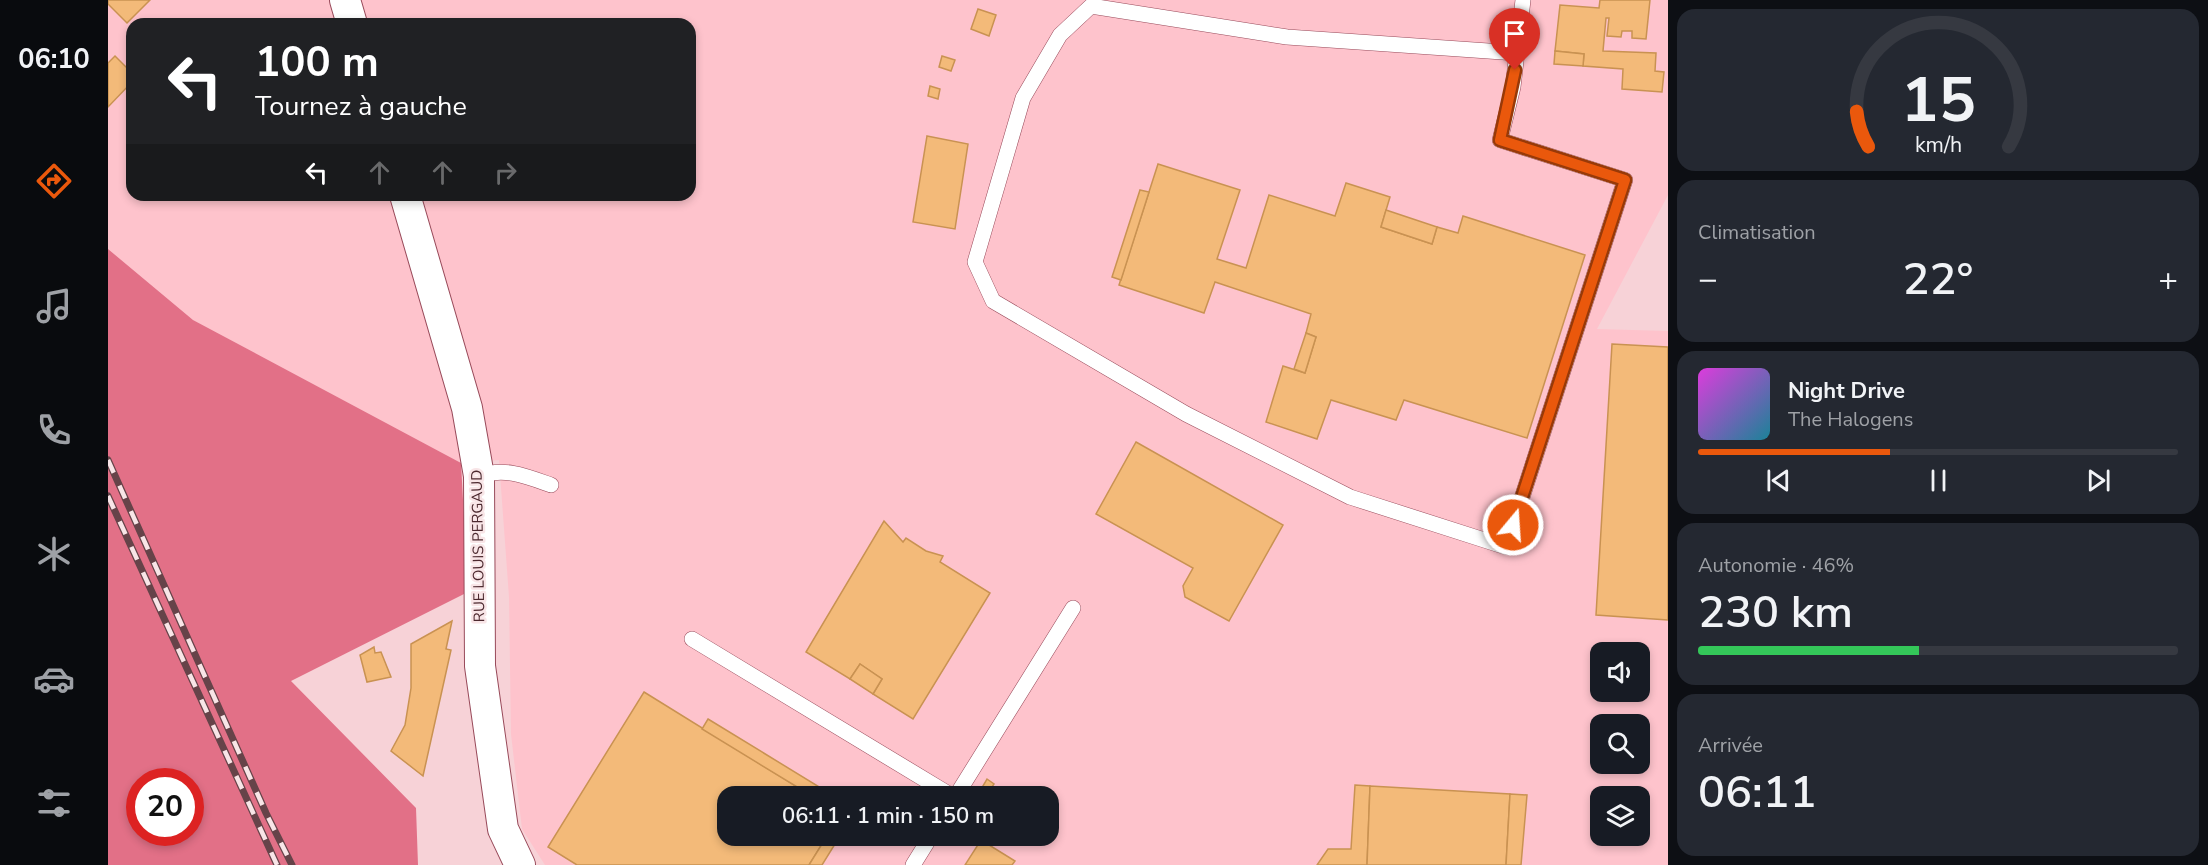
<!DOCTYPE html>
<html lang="fr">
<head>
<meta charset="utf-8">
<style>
  :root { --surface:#171b24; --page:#242831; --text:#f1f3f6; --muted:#9ea1a6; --line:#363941; --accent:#ea580c }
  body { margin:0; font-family:"Nunito Sans",sans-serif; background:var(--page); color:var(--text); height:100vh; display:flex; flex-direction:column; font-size:22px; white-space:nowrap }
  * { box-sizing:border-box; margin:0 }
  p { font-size:20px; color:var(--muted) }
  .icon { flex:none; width:33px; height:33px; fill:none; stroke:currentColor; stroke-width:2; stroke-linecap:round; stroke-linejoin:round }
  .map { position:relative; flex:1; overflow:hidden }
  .side { display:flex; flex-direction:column; gap:9px; padding:9px; background:#0d0f14; width:540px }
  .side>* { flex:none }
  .top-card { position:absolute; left:18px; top:18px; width:570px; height:183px; border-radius:18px; box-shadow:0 3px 9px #0003; background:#202124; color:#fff; overflow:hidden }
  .fabs { position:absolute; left:1482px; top:642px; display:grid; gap:12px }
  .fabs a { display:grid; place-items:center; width:60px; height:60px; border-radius:12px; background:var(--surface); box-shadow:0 3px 9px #0003; font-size:30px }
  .speed { position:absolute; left:18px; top:768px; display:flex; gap:12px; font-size:30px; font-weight:700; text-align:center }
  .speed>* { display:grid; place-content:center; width:78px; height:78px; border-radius:50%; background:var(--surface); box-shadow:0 3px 9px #0003; line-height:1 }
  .speed .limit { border:9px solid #d22; background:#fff; color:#111 }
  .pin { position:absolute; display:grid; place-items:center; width:51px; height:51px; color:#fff; margin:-62px -26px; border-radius:50% 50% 50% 0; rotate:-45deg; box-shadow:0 0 6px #0007 }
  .pin .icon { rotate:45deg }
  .me { position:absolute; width:66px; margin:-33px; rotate:18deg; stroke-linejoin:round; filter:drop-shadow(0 0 4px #0008) }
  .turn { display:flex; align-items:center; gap:21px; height:126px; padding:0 30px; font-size:27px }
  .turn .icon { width:78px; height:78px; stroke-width:2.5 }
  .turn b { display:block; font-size:42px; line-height:51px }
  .lanes { display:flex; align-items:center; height:57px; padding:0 30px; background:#0003; justify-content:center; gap:30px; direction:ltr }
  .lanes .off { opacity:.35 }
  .big { font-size:45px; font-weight:600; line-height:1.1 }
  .side .widget { flex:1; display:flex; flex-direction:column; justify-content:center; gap:9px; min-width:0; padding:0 21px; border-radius:18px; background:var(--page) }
  .side .dial { align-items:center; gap:0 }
  .dial svg { height:156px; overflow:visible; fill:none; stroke:var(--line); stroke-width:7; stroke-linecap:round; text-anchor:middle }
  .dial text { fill:var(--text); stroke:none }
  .song { display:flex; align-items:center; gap:18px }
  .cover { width:72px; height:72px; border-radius:9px; background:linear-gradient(135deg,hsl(300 70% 55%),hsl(190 70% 35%)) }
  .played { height:6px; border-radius:3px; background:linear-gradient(90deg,var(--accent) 40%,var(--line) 40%) }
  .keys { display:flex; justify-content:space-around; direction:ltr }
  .heat { display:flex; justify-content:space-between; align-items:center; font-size:33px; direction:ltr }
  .charge { height:9px; border-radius:4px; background:linear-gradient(90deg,#34c759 46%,var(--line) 0) }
  .trip { position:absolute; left:609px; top:786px; width:342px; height:60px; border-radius:18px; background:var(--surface); box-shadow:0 3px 9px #0003; font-weight:600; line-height:60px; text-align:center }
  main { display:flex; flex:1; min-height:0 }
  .tabs { display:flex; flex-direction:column; width:108px; justify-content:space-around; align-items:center; background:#090b0e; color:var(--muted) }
  .tabs .icon { width:42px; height:42px }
  .tabs .current { color:var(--accent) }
  .tabs b { font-size:27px; color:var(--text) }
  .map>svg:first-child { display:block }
  .built { fill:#fec3cc; fill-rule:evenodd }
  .forest { fill:#e27087; fill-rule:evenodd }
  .building { fill:#f3ba79; stroke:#c99252; stroke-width:1.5 }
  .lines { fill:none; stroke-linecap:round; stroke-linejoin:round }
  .lane-casing { stroke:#984a5a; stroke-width:16 }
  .street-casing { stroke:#984a5a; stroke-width:32 }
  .lane { stroke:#fff; stroke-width:15 }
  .street { stroke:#fff; stroke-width:30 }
  .rail-casing { stroke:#664349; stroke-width:7 }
  .rail { stroke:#f8e5e7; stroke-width:4.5; stroke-dasharray:14; stroke-linecap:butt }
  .route-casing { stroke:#983908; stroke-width:15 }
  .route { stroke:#ea580c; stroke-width:10 }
  .labels { text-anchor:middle; stroke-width:5; stroke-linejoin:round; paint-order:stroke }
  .street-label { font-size:15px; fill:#4c292f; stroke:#f8e5e7 }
</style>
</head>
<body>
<main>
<nav class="tabs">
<b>06:10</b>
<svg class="icon current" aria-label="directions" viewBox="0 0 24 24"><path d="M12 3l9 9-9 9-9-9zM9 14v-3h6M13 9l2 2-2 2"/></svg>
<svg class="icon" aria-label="music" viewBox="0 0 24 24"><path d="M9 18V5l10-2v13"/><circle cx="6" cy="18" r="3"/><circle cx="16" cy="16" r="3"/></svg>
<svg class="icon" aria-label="phone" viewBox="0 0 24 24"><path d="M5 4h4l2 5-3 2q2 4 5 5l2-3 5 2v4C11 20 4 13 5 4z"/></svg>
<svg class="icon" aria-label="climate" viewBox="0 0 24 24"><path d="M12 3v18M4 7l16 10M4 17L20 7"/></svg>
<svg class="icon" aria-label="car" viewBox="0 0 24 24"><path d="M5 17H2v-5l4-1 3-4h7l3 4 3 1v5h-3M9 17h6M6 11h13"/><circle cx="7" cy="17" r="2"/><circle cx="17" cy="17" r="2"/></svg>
<svg class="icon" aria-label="filters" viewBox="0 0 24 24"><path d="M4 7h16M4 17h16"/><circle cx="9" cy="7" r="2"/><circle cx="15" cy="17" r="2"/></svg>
</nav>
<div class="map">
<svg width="1560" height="865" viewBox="0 0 1560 865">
  <rect width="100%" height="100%" fill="#f7d2d7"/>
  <path class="built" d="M0 0H1560V195L1489 329 1560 331V865H437L414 829 403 734 401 597 391 460 353 463 85 320 0 249ZM24 24H582V195H24ZM1492 652H1532V692H1492ZM1492 724H1532V764H1492ZM620 796H940V836H620ZM1492 796H1532V836H1492Z"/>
  <path class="forest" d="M0 249 85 320 353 463 360 592 183 681 308 808 310 865H0ZM32 782H82V832H32Z"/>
  <g class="building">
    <path d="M0 0H42L19 23 0 4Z"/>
    <path d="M1492 0H1542L1538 39 1524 38V31H1514L1513 37 1499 36 1501 18H1498L1495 51 1548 53 1547 71 1556 72 1554 92 1514 89 1515 69 1475 66 1476 54 1447 51 1452 5 1491 8Z"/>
    <path d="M870 9 888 15 881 36 863 29Z"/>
    <path d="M1447 51 1476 54 1475 66 1446 64Z"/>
    <path d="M7 56 24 73V82L0 107V63Z"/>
    <path d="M834 56 847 60 843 71 831 67Z"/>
    <path d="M822 86 832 89 830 99 820 96Z"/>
    <path d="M819 136 860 144 847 229 805 222Z"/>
    <path d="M1050 164 1132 190 1109 259 1138 268 1161 195 1227 216 1238 183 1282 197 1273 227 1324 244 1329 227 1350 233 1355 216 1477 255 1419 438 1296 400 1288 420 1223 400 1209 439 1158 422 1175 366 1197 373 1208 337 1198 333 1203 314 1107 282 1096 313 1011 285Z"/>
    <path d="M1032 190 1041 192 1013 280 1004 277Z"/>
    <path d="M1278 210 1329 227 1324 244 1273 227Z"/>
    <path d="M1198 333 1208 337 1197 373 1186 369Z"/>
    <path d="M1504 344 1560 347V620L1488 615Z"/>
    <path d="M1028 442 1175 525 1121 621 1077 597 1075 586 1085 568 988 514Z"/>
    <path d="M776 521 795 542 798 538 818 551 835 556 832 562 882 593 805 719 765 694 774 679 752 664 742 679 698 652Z"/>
    <path d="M344 621 338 649 343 650 315 776 283 751 297 725 303 688V644Z"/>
    <path d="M266 647 267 653 273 652 283 677 259 682 252 655Z"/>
    <path d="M752 664 774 679 765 694 742 679Z"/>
    <path d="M536 692 704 796H620V836H719L701 865H469L440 847Z"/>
    <path d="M600 719 726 796H704L594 729Z"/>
    <path d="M879 779 886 784 879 795 872 791Z"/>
    <path d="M1247 785 1262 786 1259 865H1209L1220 849H1243Z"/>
    <path d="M1262 786 1402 794 1398 865H1259Z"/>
    <path d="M1402 794 1419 795 1413 865H1398Z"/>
    <path d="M719 836H732L714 865H701Z"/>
    <path d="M873 840 907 861 904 865H857Z"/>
  </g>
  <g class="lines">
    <defs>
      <g id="lane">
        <path d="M1409 53 1179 37 983 6 952 35 915 98 867 262 885 301 1078 414 1242 497 1398 547 1517 180 1392 140 1405 87 1415 0"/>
        <path d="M371 476C397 467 418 476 443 485"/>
        <path d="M584 639 844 796"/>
        <path d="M848 796 965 608"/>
        <path d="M805 865 823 836"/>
      </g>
      <g id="street">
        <path d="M237 0 244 24"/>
        <path d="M297 195 359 408 371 476 372 666 395 829 412 865"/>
      </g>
    </defs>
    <use href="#lane" class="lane-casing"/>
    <use href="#street" class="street-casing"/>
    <use href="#lane" class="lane"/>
    <use href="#street" class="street"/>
    <defs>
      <g id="rail">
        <path d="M0 460 158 813 184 865"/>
        <path d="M0 496 169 865"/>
      </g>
    </defs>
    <use href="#rail" class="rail-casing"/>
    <use href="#rail" class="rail"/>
  </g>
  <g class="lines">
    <defs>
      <path id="route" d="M1405 525 1517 180 1392 140 1407 70"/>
    </defs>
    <use href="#route" class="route-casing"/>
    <use href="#route" class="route"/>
  </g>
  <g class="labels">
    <g class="street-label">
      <text transform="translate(370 546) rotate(-91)" y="5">RUE LOUIS PERGAUD</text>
    </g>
  </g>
</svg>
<div class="fabs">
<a><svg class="icon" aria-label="sound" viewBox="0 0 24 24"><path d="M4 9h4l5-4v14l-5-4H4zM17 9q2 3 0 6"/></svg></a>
<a><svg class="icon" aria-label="search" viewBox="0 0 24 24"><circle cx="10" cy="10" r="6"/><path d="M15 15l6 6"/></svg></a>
<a><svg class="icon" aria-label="layers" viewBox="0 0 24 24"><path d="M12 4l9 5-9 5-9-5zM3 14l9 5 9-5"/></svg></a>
</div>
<div class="speed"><div class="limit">20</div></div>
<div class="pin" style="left:1407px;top:70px;background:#d93025"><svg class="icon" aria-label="arrive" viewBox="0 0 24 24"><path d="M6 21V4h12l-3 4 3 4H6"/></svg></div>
<svg class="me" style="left:1405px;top:525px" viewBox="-20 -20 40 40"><circle r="17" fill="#ea580c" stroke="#fff" stroke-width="3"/><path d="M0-11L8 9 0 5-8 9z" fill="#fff"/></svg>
<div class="trip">06:11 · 1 min · 150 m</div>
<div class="top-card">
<div class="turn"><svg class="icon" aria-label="left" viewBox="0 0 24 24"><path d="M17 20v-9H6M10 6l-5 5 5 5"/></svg><div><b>100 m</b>Tournez à gauche</div></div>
<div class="lanes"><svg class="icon" aria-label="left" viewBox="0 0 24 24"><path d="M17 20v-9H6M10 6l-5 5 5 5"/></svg><svg class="icon off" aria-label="ahead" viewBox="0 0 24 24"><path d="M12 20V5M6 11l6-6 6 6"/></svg><svg class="icon off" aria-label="ahead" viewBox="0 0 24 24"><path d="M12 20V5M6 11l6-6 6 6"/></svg><svg class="icon off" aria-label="right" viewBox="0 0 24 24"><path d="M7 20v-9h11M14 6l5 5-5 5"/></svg></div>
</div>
</div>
<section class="side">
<div class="widget dial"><svg viewBox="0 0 100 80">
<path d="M14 69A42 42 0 1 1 86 69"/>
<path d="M14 69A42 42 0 0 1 8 51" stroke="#ea580c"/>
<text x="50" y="56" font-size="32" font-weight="700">15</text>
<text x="50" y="72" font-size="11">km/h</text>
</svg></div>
<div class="widget"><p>Climatisation</p>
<div class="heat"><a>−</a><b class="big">22°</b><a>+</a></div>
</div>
<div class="widget">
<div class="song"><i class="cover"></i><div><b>Night Drive</b><p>The Halogens</p></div></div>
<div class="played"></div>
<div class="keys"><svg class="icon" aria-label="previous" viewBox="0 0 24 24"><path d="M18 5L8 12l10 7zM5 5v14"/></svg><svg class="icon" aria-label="pause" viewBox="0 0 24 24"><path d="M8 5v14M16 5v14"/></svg><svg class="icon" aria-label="next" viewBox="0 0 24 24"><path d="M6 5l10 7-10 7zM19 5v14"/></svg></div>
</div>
<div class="widget"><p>Autonomie · 46%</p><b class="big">230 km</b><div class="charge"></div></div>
<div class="widget"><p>Arrivée</p><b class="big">06:11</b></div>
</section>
</main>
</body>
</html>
